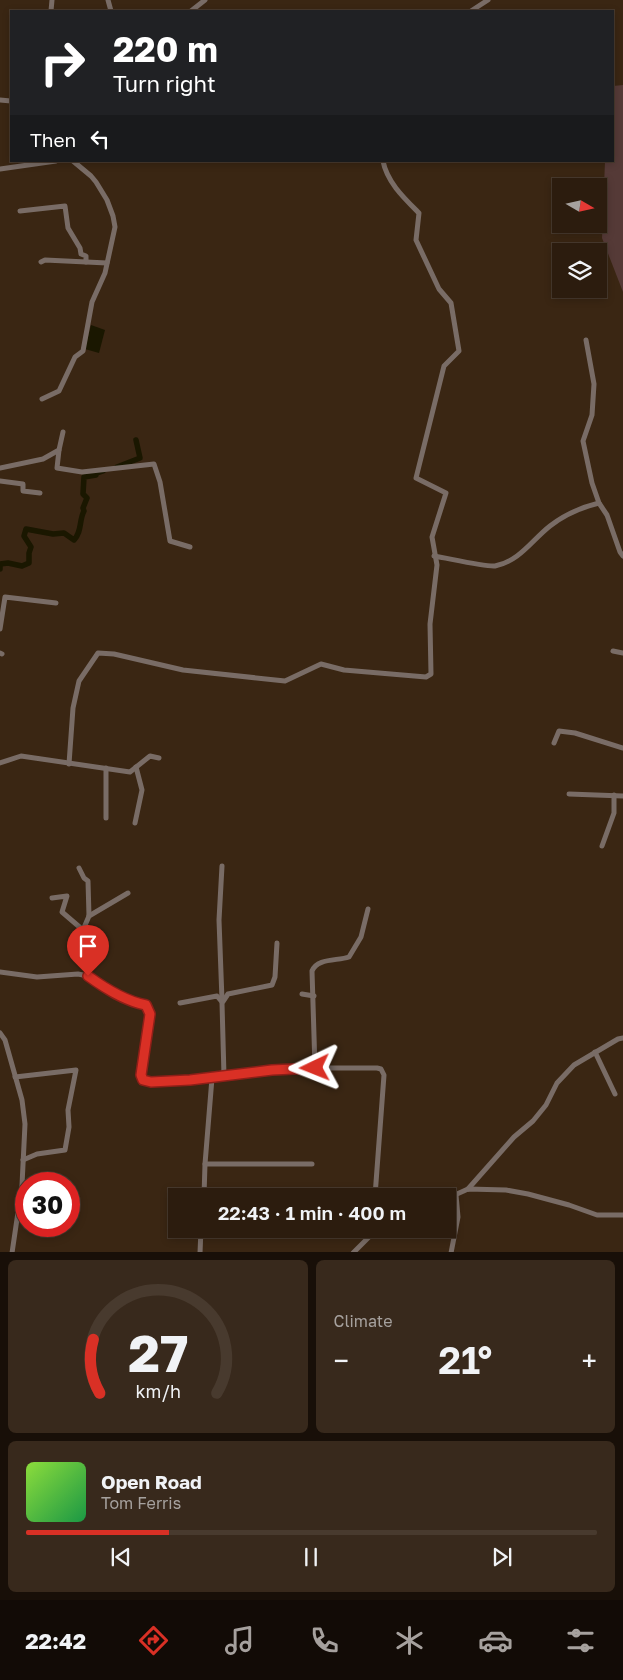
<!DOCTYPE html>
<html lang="en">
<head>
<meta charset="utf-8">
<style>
  :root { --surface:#2c1c0e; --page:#38291c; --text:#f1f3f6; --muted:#a6a19e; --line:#483a2e; --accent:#d93025 }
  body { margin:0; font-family:"Golos Text",sans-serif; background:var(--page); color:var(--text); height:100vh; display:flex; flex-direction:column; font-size:19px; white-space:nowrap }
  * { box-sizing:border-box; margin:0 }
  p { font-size:16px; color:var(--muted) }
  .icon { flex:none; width:28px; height:28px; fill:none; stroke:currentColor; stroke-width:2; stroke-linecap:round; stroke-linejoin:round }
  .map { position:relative; height:1252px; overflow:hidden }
  .details { display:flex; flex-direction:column; gap:8px; padding:8px; background:#180f08; flex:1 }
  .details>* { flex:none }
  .guide { position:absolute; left:10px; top:10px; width:604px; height:152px; border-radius:0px; box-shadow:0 2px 8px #0003,0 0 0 1px var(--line); background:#202124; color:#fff; overflow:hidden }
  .needle { width:32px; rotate:99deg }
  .tools { position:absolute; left:552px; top:178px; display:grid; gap:10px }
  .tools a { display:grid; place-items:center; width:55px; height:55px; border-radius:0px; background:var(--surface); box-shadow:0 2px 8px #0003,0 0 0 1px var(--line); font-size:25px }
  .speed { position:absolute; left:15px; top:1172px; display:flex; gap:10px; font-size:25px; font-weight:700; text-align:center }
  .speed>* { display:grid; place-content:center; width:65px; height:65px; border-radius:50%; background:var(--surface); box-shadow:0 2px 8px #0003,0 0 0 1px var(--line); line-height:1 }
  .speed .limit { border:8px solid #d22; background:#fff; color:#111 }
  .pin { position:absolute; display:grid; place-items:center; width:42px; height:42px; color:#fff; margin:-51px -21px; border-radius:50% 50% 50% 0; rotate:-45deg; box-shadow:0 0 5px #0007 }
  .pin .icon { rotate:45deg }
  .me { position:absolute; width:55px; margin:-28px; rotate:268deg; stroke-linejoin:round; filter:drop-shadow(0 0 4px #0008) }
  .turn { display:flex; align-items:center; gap:18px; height:105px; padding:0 20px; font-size:22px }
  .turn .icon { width:65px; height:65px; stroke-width:2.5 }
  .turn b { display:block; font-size:35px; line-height:42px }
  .then { display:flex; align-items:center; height:48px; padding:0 20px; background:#0003; gap:10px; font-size:19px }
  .big { font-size:38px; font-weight:600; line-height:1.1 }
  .details .tile { flex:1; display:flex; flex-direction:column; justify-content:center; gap:8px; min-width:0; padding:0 18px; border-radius:8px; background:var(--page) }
  .details .dial { align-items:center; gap:0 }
  .dial svg { height:130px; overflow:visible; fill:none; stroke:var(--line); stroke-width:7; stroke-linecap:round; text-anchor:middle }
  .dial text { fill:var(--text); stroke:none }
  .song { display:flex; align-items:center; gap:15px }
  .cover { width:60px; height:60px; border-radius:8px; background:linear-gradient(135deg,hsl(90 70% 55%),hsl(140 70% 35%)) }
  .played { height:5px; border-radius:2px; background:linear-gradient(90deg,var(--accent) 25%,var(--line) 25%) }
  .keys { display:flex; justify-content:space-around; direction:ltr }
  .heat { display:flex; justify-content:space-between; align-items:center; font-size:28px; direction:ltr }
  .details .tiles { flex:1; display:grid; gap:8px; grid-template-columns:1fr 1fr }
  .tile:last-child { grid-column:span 2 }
  .trip { position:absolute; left:168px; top:1188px; width:288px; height:50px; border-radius:0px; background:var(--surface); box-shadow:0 2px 8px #0003,0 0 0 1px var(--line); font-weight:600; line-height:50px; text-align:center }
  .tab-bar { display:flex; height:80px; justify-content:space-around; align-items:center; background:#120b06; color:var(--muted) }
  .tab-bar .icon { width:35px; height:35px }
  .tab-bar .active { color:var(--accent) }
  .tab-bar b { font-size:22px; color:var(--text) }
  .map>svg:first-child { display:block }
  .green { fill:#553a37 }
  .water { fill:#1a1700 }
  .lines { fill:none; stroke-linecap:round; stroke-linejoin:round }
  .canal { stroke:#1a1700; stroke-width:5.5 }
  .street { stroke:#796c66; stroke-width:5 }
  .route-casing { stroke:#8d1f18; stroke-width:12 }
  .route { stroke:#d93025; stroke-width:9 }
</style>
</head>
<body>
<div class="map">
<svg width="623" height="1253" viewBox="0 0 623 1253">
  <rect width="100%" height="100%" fill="#3a2613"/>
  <path class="green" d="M623 85V292L602 238 605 161H612L613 86Z"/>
  <path class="water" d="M91 325 105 330 99 353 85 349Z"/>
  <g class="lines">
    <g class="canal">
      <path d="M117 467 140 458 136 440"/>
      <path d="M0 569V564L8 563 22 566 29 563V553L31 547 24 536 26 529 53 534 64 533 74 540C82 532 79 520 84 511L83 508 87 498 83 494 84 477 96 475 97 473 103 471"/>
    </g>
    <g class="street">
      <path d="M108 0 111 11"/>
      <path d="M51 11 52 0"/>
      <path d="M191 11 205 0"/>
      <path d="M471 11 488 0"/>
      <path d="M0 100 11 101"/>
      <path d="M0 169 56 161"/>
      <path d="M20 211 65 206 68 228 80 248 81 254 86 256V262"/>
      <path d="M41 262 45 260 107 263"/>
      <path d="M586 340 594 384 592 415 583 441 592 483 599 503 607 515 620 552 623 556"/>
      <path d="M42 399 59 391 75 357 83 351 92 302 105 273 115 227 113 216 107 200 96 182 91 176 73 161"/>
      <path d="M59 450 57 468 82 472 154 464 160 482 170 541 190 547"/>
      <path d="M0 468 43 459 59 450 63 432"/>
      <path d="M0 481 23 484V491L40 493"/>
      <path d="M434 556C447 558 485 567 495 566 520 561 532 540 550 526 564 515 583 507 599 503"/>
      <path d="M0 629 5 597 56 603"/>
      <path d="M613 651 623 653"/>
      <path d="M0 653 2 654"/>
      <path d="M554 743 559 731 575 733 623 748"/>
      <path d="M0 763 21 756 130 772 150 756 159 758"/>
      <path d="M69 764 73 708 79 681 98 653 114 654 183 670 285 681 321 664 344 670 426 677 431 674 430 624 437 565 432 537 446 493 416 478 444 366 459 351 451 303 439 289 416 240 419 213C404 198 387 182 383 161"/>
      <path d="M569 794 623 796"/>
      <path d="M106 818V768"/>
      <path d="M135 823 142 790 136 767"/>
      <path d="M602 846 614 813V795"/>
      <path d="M222 866 219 920 222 1000"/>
      <path d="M52 898 67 896 62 912 83 930 89 916 88 881 84 878 79 868"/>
      <path d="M89 916 128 893"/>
      <path d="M83 930 88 976"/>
      <path d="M0 972 37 977 78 974 88 976 106 989 137 1003 146 1005 150 1014 141 1075 143 1080 151 1082 190 1080 272 1070 315 1068 312 971C317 958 337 961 349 957L361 937 368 909"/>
      <path d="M302 994 314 996"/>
      <path d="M180 1003 217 996 222 1002"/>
      <path d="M0 1033 5 1040 22 1100 25 1124 22 1185 12 1253"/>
      <path d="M595 1052 615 1094"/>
      <path d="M315 1068H377L381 1069 384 1075 375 1196"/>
      <path d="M224 1076 222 1003 228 994 272 985 275 977 277 943"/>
      <path d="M15 1077 76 1070 68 1110 69 1127 65 1150 37 1154 23 1160"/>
      <path d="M205 1164H312"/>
      <path d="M468 1189 514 1137 533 1121 546 1105 557 1083 574 1065 618 1039 623 1038"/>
      <path d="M204 1196 205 1164 212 1078"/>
      <path d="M446 1199 468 1189 506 1190 528 1194 569 1205 597 1215H623"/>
      <path d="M200 1253 201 1229"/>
      <path d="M353 1253 377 1229"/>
      <path d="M451 1253 458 1217 456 1195"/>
    </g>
  </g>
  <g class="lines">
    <defs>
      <path id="route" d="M88 976C106 989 125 1001 146 1005L150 1014 141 1075 143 1080 151 1082 190 1080 272 1070 315 1068"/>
    </defs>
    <use href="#route" class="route-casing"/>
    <use href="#route" class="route"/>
  </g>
</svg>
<div class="tools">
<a><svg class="needle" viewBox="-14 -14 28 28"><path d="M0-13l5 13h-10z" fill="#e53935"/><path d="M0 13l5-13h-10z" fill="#a6a19e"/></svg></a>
<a><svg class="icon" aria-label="layers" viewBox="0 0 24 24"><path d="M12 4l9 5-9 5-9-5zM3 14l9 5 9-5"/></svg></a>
</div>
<div class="speed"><div class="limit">30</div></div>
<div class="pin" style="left:88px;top:976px;background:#d93025"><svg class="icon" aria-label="arrive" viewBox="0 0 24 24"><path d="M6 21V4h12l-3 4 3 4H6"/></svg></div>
<svg class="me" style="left:315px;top:1068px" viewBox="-20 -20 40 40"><path d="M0-17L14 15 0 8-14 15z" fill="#d93025" stroke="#fff" stroke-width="4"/></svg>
<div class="trip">22:43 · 1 min · 400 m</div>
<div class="guide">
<div class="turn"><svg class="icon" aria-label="right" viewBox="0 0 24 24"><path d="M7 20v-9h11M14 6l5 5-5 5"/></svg><div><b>220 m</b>Turn right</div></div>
<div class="then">Then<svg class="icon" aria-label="left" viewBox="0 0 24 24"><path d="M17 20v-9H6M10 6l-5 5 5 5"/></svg></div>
</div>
</div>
<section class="details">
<div class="tiles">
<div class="tile dial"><svg viewBox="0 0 100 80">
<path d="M14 69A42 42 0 1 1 86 69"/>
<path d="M14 69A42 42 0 0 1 10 36" stroke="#d93025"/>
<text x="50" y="56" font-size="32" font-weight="700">27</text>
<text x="50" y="72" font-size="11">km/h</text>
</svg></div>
<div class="tile"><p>Climate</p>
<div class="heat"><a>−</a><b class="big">21°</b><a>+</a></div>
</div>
<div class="tile">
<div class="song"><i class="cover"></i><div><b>Open Road</b><p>Tom Ferris</p></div></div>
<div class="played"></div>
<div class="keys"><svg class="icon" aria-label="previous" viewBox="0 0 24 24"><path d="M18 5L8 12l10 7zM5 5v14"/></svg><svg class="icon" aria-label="pause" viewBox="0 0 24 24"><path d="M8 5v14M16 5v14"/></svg><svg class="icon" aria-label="next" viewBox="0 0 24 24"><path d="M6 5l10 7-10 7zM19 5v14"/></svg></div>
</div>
</div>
</section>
<nav class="tab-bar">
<b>22:42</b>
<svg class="icon active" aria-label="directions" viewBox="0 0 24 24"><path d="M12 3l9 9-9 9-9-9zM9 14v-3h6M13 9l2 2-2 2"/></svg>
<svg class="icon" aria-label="music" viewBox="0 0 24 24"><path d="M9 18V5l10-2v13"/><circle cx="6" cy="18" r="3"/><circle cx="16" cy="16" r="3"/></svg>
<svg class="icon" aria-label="phone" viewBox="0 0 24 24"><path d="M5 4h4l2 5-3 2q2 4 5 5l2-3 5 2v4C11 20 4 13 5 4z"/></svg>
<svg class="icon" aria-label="climate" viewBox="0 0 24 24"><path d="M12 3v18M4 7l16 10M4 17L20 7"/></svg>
<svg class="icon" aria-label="car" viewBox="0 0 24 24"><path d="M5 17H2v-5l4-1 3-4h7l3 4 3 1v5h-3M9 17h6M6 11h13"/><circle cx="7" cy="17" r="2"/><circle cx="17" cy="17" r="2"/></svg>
<svg class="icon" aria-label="filters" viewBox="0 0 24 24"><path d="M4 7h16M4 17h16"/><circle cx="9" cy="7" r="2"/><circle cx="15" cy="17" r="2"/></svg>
</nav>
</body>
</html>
